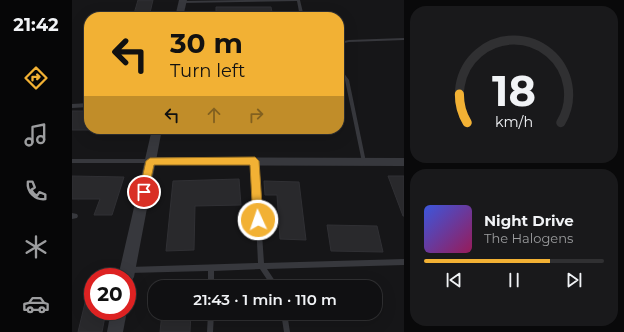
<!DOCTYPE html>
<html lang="en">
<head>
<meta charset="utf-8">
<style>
  :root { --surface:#101012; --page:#19191b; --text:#f1f3f6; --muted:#9c9d9f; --line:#303032; --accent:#f2b134 }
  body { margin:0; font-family:Montserrat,sans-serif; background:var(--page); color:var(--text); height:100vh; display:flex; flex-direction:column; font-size:15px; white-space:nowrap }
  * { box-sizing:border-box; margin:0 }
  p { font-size:13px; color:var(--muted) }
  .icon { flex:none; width:22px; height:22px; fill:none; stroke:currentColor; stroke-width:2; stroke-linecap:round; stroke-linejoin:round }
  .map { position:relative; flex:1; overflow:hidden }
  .panel { display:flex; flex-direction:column; gap:6px; padding:6px; background:#09090a; width:220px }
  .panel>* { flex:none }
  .hud { position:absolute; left:12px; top:12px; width:260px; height:122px; border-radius:16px; box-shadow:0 4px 16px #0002,0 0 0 1px var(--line); background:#f2b134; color:#111; overflow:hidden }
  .speed { position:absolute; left:12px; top:268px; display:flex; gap:8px; font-size:20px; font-weight:700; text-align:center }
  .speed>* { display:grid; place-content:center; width:52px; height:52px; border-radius:50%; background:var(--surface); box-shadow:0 4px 16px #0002,0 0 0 1px var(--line); line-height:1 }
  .speed .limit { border:6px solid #d22; background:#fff; color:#111 }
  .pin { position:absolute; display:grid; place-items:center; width:34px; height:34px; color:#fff; margin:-17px; border:2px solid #fff; border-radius:50%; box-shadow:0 1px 4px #0007 }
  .me { position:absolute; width:44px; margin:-22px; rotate:357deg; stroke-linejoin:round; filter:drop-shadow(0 0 3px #0008) }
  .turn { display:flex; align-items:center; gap:14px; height:84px; padding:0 20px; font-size:18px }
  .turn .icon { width:52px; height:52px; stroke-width:2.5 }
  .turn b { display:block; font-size:28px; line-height:34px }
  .lanes { display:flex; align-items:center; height:38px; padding:0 20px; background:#0003; justify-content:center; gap:20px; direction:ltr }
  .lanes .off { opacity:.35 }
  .panel .tile { flex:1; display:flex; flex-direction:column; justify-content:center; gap:6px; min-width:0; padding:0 14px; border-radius:16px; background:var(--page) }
  .panel .dial { align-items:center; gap:0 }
  .dial svg { height:104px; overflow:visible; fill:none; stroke:var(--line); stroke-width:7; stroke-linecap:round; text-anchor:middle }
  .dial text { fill:var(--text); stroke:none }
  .song { display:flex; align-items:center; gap:12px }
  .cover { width:48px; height:48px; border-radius:6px; background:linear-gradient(135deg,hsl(230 70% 55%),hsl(330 70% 35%)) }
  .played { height:4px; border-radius:2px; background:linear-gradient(90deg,var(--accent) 70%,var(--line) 70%) }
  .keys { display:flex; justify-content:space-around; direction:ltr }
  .trip { position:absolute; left:76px; top:280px; width:234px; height:40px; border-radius:16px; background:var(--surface); box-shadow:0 4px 16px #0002,0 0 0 1px var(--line); font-weight:600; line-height:40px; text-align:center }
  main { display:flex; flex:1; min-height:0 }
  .menu { display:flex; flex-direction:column; width:72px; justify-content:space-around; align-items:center; background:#060607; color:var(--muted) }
  .menu .icon { width:28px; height:28px }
  .menu .current { color:var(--accent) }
  .menu b { font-size:18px; color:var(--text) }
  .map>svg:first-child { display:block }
  .building { fill:#29292c; stroke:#303034 }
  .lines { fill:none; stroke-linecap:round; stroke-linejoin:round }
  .service { fill:#37383d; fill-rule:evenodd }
  .minor { fill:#37383d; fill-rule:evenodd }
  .tertiary { fill:#37383d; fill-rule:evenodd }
  .route { fill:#f2b134; stroke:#9d7322 }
</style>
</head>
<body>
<main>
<nav class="menu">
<b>21:42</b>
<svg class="icon current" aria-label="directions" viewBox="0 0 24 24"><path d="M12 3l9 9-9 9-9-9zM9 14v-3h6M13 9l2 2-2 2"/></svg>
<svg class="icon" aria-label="music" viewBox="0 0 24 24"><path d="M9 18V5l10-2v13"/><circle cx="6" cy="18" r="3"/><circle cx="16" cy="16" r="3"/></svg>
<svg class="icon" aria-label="phone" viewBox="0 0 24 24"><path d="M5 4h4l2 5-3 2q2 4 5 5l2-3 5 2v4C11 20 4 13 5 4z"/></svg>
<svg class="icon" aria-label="climate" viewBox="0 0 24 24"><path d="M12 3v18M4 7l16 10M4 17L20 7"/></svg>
<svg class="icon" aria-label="car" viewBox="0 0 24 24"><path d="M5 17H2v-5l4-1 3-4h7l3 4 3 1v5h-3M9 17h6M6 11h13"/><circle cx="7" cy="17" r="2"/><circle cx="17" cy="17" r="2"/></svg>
</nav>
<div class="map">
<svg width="332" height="332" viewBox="0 0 332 332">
  <rect width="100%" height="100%" fill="#161618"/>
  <g class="building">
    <path d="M66 0H81L77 17H61Z"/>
    <path d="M144 7H199L201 17H144Z"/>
    <rect x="0" y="111" width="17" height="19"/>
    <path d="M0 176 52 177 40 215H22L28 199H0Z"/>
    <path d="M316 176H332V216H331Z"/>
    <path d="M167 179 169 205 123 206 122 250 94 251 101 181Z"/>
    <path d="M192 181 227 182 234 240 208 239 205 195H193Z"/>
    <path d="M255 225 305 226 311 252 259 251Z"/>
    <path d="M17 286H21V311H34L30 332H6Z"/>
    <path d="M90 313H119L118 332H88Z"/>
  </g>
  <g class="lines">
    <g class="service">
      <path d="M173 0H228L232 17H228L225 1 110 3 108 2 110 1Z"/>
      <path d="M332 38V40L277 42 267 44V42L277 40Z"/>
      <path d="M267 68H268L277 80 294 162V163H290V162L273 80 267 72Z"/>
      <path d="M17 103V107L0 108V104Z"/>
      <path d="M0 159H78L80 160V162L78 163H0Z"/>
      <path d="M183 159 185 160V161L192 263 332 259V265L195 269 207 287H200L188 269 142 271V287H136V271L57 273 55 272 54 270 55 268 57 267 186 263 181 161V160Z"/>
      <path d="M0 213 5 214 6 216 5 218 0 219Z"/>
      <path d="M136 313H142L141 332H135Z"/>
      <path d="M209 313H215L218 332H212Z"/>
    </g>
    <path class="minor" d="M78 157 332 158V166L78 165 75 164 73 161 75 158Z"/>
    <g class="tertiary">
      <path d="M107 0H115L111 17H103Z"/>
      <path d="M80 129H90L62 277 59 282 55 284V277H46Z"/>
      <path d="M39 311H55L51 332H35Z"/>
    </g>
  </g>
  <path class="route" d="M183 157 187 161 191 220 190 224 186 225 183 224 181 220 178 165H82L75 196 72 197 68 196 67 192 74 161 78 158Z"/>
</svg>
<div class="speed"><div class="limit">20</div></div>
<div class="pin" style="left:72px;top:192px;background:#d93025"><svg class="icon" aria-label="arrive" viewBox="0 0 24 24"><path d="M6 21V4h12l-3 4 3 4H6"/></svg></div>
<svg class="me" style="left:186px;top:220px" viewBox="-20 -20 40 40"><circle r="17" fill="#f2b134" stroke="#fff" stroke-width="3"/><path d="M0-11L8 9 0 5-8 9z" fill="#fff"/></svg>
<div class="trip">21:43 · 1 min · 110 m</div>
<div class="hud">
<div class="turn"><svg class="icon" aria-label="left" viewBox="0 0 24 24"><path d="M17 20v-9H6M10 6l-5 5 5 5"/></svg><div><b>30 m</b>Turn left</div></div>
<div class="lanes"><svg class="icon" aria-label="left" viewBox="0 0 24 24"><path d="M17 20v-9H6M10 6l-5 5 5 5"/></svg><svg class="icon off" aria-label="ahead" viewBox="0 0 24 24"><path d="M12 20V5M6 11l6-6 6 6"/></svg><svg class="icon off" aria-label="right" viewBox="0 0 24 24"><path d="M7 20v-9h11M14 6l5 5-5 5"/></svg></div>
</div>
</div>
<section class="panel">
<div class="tile dial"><svg viewBox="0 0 100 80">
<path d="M14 69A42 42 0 1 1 86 69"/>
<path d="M14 69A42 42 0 0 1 8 47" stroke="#f2b134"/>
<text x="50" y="56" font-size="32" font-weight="700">18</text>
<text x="50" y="72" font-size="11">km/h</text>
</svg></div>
<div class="tile">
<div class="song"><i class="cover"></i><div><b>Night Drive</b><p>The Halogens</p></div></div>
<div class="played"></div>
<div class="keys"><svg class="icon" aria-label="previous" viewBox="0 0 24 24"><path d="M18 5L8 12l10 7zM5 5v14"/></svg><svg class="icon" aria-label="pause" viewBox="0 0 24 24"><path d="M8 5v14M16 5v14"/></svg><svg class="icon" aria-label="next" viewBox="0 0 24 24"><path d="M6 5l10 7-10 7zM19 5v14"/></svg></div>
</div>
</section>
</main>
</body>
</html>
